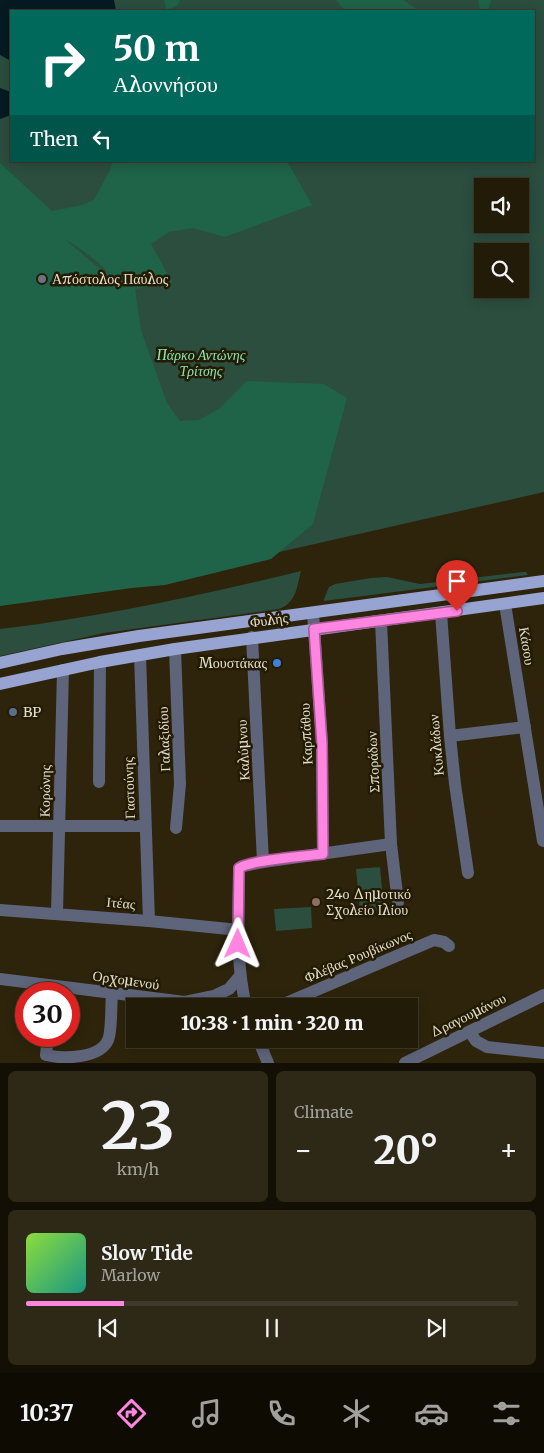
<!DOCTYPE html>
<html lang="en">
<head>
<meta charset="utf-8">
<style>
  :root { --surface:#221b08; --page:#2e2816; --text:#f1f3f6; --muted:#a2a19c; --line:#3f3929; --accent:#fe85e0 }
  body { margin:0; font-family:Merriweather,serif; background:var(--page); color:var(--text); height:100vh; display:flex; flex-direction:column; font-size:19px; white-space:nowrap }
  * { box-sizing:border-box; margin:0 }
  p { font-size:16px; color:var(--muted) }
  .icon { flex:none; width:28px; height:28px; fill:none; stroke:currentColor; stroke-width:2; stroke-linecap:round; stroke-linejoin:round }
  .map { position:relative; height:1063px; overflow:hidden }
  .drawer { display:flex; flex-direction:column; gap:8px; padding:8px; background:#130f04; flex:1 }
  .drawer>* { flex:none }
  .hud { position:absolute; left:10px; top:10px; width:525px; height:152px; border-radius:0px; box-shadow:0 2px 12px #0003,0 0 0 1px var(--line); background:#00695c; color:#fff; overflow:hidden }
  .buttons { position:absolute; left:474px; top:178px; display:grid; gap:10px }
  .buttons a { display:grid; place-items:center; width:55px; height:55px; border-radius:0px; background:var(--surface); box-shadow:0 2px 12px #0003,0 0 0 1px var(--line); font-size:25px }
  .speed { position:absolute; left:15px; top:982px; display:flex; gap:10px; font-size:25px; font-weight:700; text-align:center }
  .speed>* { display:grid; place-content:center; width:65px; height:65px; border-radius:50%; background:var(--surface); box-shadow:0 2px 12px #0003,0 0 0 1px var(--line); line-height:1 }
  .speed .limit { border:8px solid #d22; background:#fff; color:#111 }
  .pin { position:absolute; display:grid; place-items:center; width:42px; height:42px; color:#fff; margin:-51px -21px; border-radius:50% 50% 50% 0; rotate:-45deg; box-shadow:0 0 5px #0007 }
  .pin .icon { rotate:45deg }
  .me { position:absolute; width:55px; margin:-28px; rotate:1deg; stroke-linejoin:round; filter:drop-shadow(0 0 4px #0008) }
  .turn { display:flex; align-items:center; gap:18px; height:105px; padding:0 20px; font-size:22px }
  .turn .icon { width:65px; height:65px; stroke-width:2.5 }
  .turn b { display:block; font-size:35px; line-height:42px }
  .then { display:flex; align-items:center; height:48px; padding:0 20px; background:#0003; gap:10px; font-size:19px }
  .big { font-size:38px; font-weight:800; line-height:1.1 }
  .drawer .tile { flex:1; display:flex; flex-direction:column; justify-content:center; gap:8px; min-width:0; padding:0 18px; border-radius:8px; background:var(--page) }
  .drawer .dial { align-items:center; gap:0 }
  .dial b { font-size:65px; line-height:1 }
  .song { display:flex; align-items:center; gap:15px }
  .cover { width:60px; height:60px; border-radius:8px; background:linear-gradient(135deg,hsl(90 70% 55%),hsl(170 70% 35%)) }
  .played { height:5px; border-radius:2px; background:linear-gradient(90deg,var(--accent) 20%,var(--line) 20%) }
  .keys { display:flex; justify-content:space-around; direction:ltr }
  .heat { display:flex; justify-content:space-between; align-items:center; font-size:28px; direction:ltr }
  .drawer .tiles { flex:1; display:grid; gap:8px; grid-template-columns:1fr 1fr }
  .tile:last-child { grid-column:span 2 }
  .trip { position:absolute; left:126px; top:998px; width:292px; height:50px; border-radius:0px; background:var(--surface); box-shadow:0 2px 12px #0003,0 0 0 1px var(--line); font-weight:800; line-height:50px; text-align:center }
  .tab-bar { display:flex; height:80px; justify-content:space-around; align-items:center; background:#0e0b03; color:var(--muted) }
  .tab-bar .icon { width:35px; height:35px }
  .tab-bar .active { color:var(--accent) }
  .tab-bar b { font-size:22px; color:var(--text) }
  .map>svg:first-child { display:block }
  .green { fill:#2b4e3f; fill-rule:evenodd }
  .forest { fill:#1f6349; fill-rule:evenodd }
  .water { fill:#051a22 }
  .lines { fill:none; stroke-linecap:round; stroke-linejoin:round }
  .minor { stroke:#5e647a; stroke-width:12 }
  .major { stroke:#97a3d1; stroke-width:12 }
  .route-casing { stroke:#a55692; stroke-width:12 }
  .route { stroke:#fe85e0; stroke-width:9 }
  .worship-dot { fill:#6b7280; stroke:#241b03; stroke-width:2 }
  .shop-dot { fill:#3f7fe0; stroke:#241b03; stroke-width:2 }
  .service-dot { fill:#5c6f8a; stroke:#241b03; stroke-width:2 }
  .education-dot { fill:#8d6e63; stroke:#241b03; stroke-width:2 }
  .labels { text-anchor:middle; stroke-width:5; stroke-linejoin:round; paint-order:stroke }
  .poi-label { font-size:14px; fill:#e3ddcf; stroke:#241b03; text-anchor:start }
  .park-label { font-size:14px; font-style:italic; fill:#84e5ba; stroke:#241b03 }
  .street-label { font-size:14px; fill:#e3ddcf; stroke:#241b03 }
</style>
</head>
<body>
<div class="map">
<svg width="544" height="1063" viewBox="0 0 544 1063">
  <rect width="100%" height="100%" fill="#2d240b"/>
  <g class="green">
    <path d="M0 0H544V492L165 578 0 603ZM11 11H534V161H11ZM482 186H520V224H482ZM482 251H520V289H482Z"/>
    <path d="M301 571C297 587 296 603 279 609L104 633 0 656V629C101 617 202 595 301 571Z"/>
    <path d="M523 572H526L528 575 324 601V599L329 587 335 584 371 578 387 577 420 584Z"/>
    <path d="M380 867 384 910 360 912 356 869Z"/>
    <path d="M311 907 312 928 276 931 274 909Z"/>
  </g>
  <g class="forest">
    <path d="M164 0H180L178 5 168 10 174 11H167Z"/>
    <path d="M336 0H403L420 11H345Z"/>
    <path d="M478 0H491L488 11 480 9Z"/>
    <path d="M113 161H287L312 205 225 237 193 228 169 232 151 244 172 282 135 289 141 330 167 403 180 421 199 420 220 408 247 381 324 384 347 398 313 524 271 559 165 585 132 588 0 606V163L52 211 82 205 94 200 110 170ZM65 239C81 249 99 261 111 276L95 265Z"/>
  </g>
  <g class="water">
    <path d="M0 0H114L116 11H11V61L0 55Z"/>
    <path d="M0 88 11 92V115L0 119Z"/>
  </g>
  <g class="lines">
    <g class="minor">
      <path d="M505 604 543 841"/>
      <path d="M313 613 322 744 323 854"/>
      <path d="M441 613 450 736 455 784 468 873"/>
      <path d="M381 621 391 844 398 902"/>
      <path d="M252 637 263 862"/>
      <path d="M175 649 180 784 176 828"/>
      <path d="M140 655 149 921"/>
      <path d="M450 736 525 727"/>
      <path d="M99 782 100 662"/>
      <path d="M0 826H145"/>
      <path d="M0 910 149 921 239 930"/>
      <path d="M57 913 63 670"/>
      <path d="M0 979 185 1002 214 996 229 989 240 976"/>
      <path d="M246 1006C235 961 239 914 239 868L243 866 263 862 391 844"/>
      <path d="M279 1006 434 940 444 942 449 946"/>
      <path d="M470 1032 476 1041 487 1047 544 1053"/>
      <path d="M48 1036 46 1055C62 1059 100 1059 108 1040 112 1032 111 1003 112 993"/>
      <path d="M258 1039 268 1063"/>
      <path d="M405 1063 544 995"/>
    </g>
    <g class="major">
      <path d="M0 663 62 649 139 636 544 581"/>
      <path d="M0 684 100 662 175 649 544 598"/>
    </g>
  </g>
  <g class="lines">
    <defs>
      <path id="route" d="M238 944 239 868C251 860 306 856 323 854L322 744 314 629 457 611"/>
    </defs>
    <use href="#route" class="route-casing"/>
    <use href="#route" class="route"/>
  </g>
  <circle class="worship-dot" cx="42" cy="279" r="5"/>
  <circle class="shop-dot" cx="277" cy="663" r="5"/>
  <circle class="service-dot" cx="13" cy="712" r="5"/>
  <circle class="education-dot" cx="316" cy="902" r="5"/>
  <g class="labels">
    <g class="poi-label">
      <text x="52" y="284">Απόστολος Παύλος</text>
      <text x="267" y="668" text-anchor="end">Μουστάκας</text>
      <text x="23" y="717">BP</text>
      <text x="326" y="899">24ο Δημοτικό<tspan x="326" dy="16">Σχολείο Ιλίου</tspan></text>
    </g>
    <g class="park-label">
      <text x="201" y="360">Πάρκο Αντώνης<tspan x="201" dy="16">Τρίτσης</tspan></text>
    </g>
    <g class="street-label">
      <text transform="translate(269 620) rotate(-8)" y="5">Φυλής</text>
      <text transform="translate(527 646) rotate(81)" y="5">Κάσου</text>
      <text transform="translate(306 734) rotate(-93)" y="5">Καρπάθου</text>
      <text transform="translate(164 739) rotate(-92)" y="5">Γαλαξιδίου</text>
      <text transform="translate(436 745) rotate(-95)" y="5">Κυκλάδων</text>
      <text transform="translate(243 750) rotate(-93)" y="5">Καλύμνου</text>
      <text transform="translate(373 762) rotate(-93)" y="5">Σποράδων</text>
      <text transform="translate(129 788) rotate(-92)" y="5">Γαστούνης</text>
      <text transform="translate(45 791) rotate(-89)" y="5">Κορώνης</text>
      <text transform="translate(121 903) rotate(5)" y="5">Ιτέας</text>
      <text transform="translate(358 956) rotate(-23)" y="5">Φλέβας Ρουβίκωνος</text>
      <text transform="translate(126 980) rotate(8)" y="5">Ορχομενού</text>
      <text transform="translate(468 1015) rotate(-26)" y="5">Δραγουμάνου</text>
    </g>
  </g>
</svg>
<div class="buttons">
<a><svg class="icon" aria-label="sound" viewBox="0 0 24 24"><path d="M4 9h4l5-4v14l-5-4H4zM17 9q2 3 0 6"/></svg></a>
<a><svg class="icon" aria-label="search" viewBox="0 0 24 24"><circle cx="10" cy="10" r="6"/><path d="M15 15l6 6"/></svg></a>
</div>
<div class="speed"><div class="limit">30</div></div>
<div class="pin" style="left:457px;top:611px;background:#d93025"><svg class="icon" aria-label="arrive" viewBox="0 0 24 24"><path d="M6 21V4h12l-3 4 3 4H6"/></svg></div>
<svg class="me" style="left:238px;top:944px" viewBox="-20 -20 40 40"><path d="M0-17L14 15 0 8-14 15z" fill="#fe85e0" stroke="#fff" stroke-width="4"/></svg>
<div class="trip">10:38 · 1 min · 320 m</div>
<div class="hud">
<div class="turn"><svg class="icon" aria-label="right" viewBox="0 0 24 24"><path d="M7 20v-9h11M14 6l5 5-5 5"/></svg><div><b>50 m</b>Αλοννήσου</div></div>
<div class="then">Then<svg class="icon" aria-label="left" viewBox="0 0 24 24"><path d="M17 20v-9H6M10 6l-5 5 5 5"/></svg></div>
</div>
</div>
<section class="drawer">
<div class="tiles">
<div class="tile dial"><b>23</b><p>km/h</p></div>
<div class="tile"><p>Climate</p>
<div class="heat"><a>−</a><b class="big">20°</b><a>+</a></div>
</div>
<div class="tile">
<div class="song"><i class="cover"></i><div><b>Slow Tide</b><p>Marlow</p></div></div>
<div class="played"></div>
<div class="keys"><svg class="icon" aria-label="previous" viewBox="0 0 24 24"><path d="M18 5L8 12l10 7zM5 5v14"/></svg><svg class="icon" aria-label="pause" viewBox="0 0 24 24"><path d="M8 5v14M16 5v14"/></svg><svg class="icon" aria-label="next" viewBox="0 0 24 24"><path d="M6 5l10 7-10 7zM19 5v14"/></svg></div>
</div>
</div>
</section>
<nav class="tab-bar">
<b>10:37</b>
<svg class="icon active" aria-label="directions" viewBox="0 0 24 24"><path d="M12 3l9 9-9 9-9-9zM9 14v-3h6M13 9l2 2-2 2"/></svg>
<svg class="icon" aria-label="music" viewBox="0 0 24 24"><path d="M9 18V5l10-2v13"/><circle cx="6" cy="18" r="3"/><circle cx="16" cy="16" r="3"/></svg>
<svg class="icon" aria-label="phone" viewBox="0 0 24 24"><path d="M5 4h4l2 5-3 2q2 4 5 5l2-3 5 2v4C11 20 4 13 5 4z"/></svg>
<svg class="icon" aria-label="climate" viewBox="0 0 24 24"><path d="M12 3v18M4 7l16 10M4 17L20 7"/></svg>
<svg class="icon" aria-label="car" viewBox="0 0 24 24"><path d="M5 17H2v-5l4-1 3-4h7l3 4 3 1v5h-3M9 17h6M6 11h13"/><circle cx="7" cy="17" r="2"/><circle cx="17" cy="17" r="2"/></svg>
<svg class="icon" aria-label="filters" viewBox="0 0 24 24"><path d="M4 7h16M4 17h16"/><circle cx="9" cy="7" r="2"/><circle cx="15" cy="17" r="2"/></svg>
</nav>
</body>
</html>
